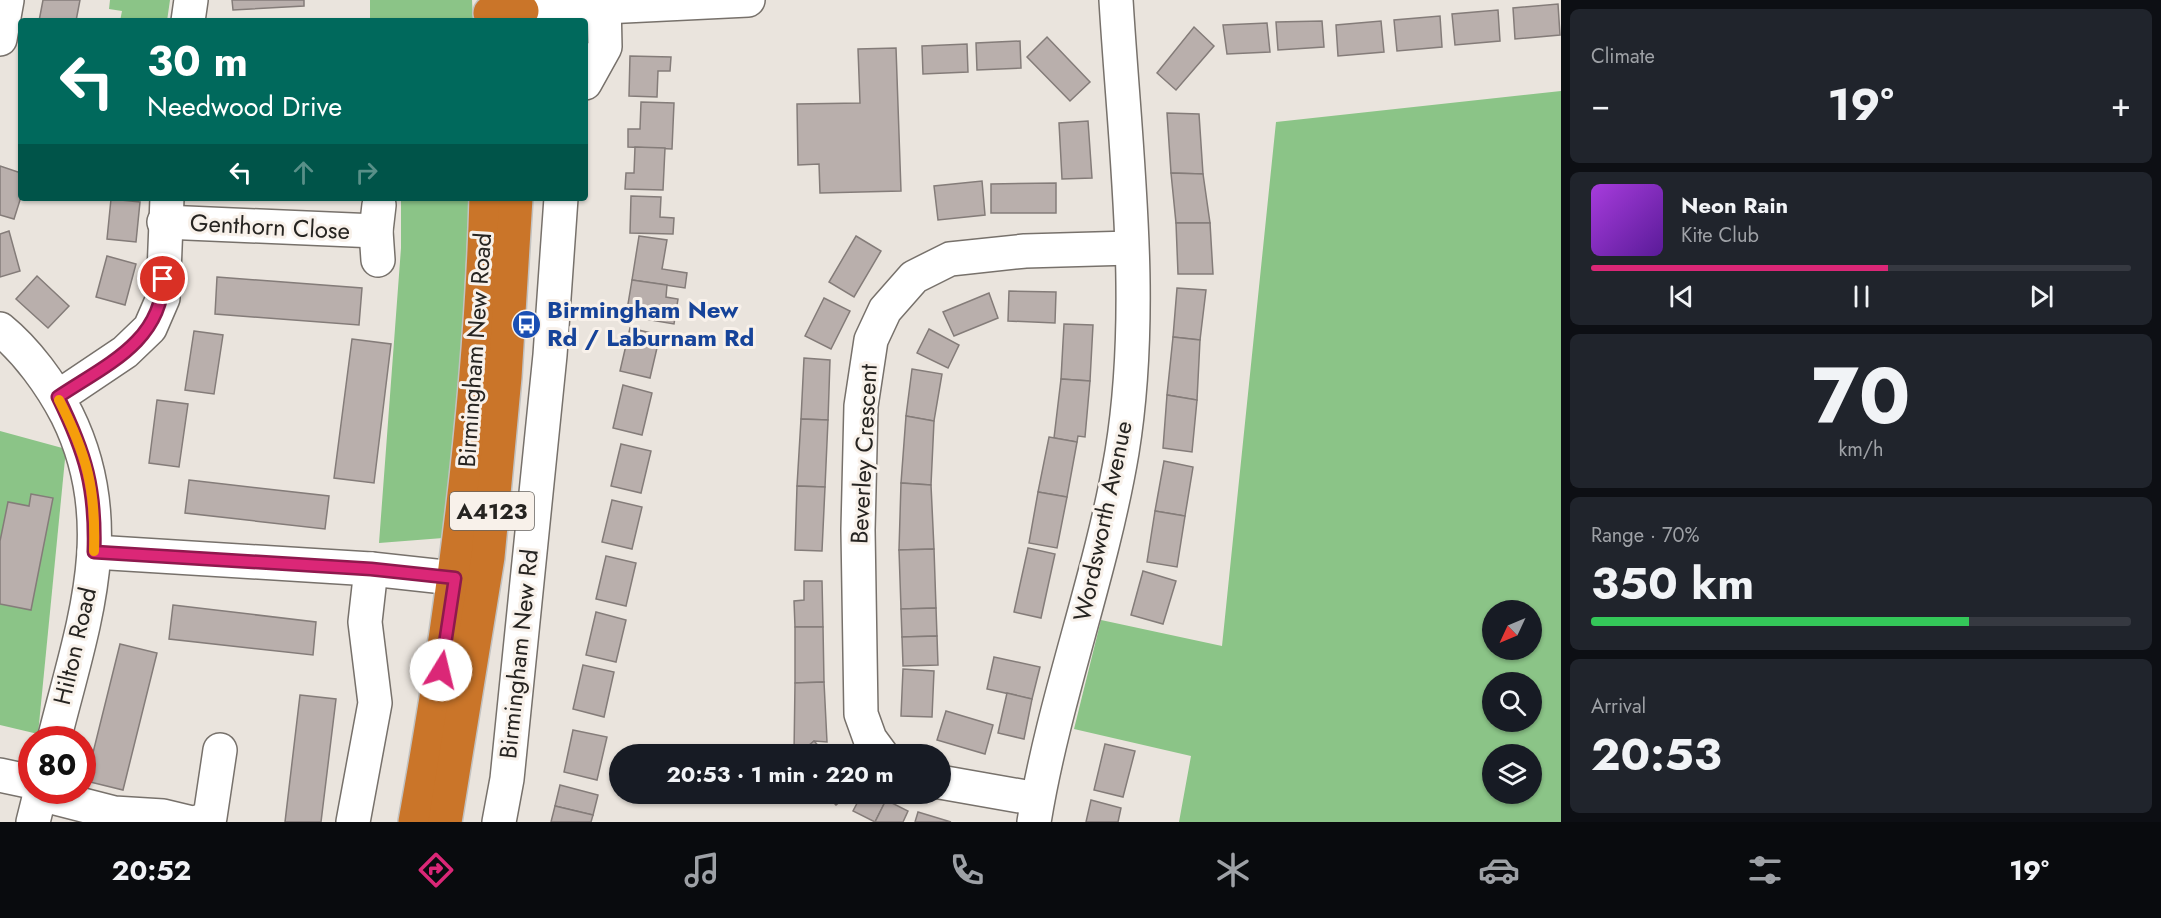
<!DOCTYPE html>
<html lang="en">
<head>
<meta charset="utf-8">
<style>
  :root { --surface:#171b24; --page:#20242c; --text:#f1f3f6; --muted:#9ea1a6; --line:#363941; --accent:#db2777 }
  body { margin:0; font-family:Jost,sans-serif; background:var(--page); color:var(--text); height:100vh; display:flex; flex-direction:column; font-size:22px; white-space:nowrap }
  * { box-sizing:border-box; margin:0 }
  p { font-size:20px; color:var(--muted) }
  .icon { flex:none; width:33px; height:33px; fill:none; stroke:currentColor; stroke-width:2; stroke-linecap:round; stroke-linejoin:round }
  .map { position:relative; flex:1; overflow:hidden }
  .sheet { display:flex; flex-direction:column; gap:9px; padding:9px; background:#0d0f14; width:600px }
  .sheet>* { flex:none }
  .banner { position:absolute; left:18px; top:18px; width:570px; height:183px; border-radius:6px; box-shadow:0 2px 4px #0004; background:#00695c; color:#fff; overflow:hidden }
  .needle { width:39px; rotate:226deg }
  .controls { position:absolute; left:1482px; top:600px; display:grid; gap:12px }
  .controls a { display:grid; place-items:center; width:60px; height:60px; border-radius:50%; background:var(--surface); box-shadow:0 2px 4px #0004; font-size:30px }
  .speed { position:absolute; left:18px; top:726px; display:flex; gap:12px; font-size:30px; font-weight:700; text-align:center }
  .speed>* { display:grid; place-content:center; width:78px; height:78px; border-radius:50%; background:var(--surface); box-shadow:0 2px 4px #0004; line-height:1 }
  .speed .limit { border:9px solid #d22; background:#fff; color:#111 }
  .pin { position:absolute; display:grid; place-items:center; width:51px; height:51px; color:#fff; margin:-26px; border:3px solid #fff; border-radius:50%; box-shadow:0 2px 6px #0007 }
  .me { position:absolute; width:66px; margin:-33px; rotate:9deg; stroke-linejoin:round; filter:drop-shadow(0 0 4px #0008) }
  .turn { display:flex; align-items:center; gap:21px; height:126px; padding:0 30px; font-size:27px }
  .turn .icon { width:78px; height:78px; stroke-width:2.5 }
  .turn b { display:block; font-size:42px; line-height:51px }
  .lanes { display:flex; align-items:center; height:57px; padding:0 30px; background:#0003; justify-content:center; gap:30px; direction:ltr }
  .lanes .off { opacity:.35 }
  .big { font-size:45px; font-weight:700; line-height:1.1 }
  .sheet .tile { flex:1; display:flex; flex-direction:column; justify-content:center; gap:9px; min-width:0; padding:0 21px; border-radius:9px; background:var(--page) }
  .sheet .dial { align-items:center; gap:0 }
  .dial b { font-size:78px; line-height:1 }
  .song { display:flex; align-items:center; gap:18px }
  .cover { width:72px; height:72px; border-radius:9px; background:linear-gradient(135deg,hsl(280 70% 55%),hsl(270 70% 35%)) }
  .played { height:6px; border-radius:3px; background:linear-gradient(90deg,var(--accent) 55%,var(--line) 55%) }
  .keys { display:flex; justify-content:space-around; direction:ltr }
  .heat { display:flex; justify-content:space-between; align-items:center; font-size:33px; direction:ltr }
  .charge { height:9px; border-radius:4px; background:linear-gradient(90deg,#34c759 70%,var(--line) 0) }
  .trip { position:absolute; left:609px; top:744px; width:342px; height:60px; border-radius:30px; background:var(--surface); box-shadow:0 2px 4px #0004; font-weight:700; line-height:60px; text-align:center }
  .menu { display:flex; height:96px; justify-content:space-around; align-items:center; background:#090b0e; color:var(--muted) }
  .menu .icon { width:42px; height:42px }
  .menu .current { color:var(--accent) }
  .menu b { font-size:27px; color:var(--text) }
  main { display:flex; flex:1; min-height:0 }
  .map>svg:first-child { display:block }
  .green { fill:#8bc487; fill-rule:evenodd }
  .building { fill:#b9afac; stroke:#847c79; stroke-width:1.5 }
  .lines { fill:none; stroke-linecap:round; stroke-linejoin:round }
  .minor-casing { stroke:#77716b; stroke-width:36 }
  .highway-casing { stroke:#c2c2c1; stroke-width:36 }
  .minor { stroke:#fff; stroke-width:33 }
  .highway { stroke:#ca7529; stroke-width:33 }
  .route-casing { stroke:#8e194d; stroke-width:15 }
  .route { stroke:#db2777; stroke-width:10 }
  .slow { stroke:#f59e0b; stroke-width:10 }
  .labels { text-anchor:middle; stroke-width:6; stroke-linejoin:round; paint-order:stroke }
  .shield { fill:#f8f1ea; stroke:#65625d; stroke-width:1.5 }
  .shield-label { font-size:22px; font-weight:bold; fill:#262421 }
  .street-label { font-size:24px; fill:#262421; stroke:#f8f1ea }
  .transit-label { font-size:24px; font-weight:bold; fill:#164399; stroke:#f8f1ea; text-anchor:start }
</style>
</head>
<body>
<main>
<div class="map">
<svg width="1561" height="822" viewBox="0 0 1561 822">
  <rect width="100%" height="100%" fill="#eae4dd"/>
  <g class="green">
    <path d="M110 0H170L167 21H120L122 11 109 9Z"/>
    <path d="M370 0H472L473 21H370Z"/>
    <path d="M1561 91V822H1179L1191 756 1074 729 1101 620 1222 646 1276 122ZM1532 610V650H1492V610ZM1492 682H1532V722H1492ZM1532 754V794H1492V754Z"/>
    <path d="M401 198H469L462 341 443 538 379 543 401 248Z"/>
    <path d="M0 431 66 449 38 734 0 725Z"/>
  </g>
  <g class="building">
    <path d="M43 0H80L76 21H39Z"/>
    <path d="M232 0H304V6L233 10Z"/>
    <path d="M1558 4 1560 35 1515 39 1513 8Z"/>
    <path d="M1498 10 1500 41 1455 45 1452 14Z"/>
    <path d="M1440 16 1442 47 1397 51 1394 20Z"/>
    <path d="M1322 21 1324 47 1278 50 1276 22Z"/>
    <path d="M1381 21 1384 52 1338 56 1336 25Z"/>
    <path d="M1267 23 1270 52 1227 54 1223 25Z"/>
    <path d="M1194 27 1214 46 1176 90 1157 73Z"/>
    <path d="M1047 37 1090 82 1070 101 1027 57Z"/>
    <path d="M1020 41 1021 68 977 70 976 43Z"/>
    <path d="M967 44 968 72 923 74 922 46Z"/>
    <path d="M896 48 901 191 820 193 819 164 798 165 797 104 860 103 858 49Z"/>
    <path d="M630 56 671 57 670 71H658L657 97 629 96Z"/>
    <path d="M641 102 674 103 672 149 628 147V129H640Z"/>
    <path d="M1167 113 1199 114 1203 174 1171 173Z"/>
    <path d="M1088 121 1092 178 1062 179 1059 123Z"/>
    <path d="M635 147 665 148 663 190 625 189 626 173H634Z"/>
    <path d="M0 166 21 173V197L14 219 0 215Z"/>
    <path d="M1171 173 1203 174 1210 223H1176Z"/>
    <path d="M982 181 985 215 938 220 934 186Z"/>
    <path d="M1056 183V213H991V184Z"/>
    <path d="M631 196 661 197 660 217 674 218 673 234 630 233Z"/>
    <path d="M111 199 140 202 136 242 107 239Z"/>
    <path d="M1176 223H1210L1213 274H1178Z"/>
    <path d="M9 231 20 271 0 277V234Z"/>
    <path d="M639 236 667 240 662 269 687 273 685 288 632 280Z"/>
    <path d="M856 236 881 251 854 297 829 282Z"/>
    <path d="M107 256 136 264 125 305 96 297Z"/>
    <path d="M37 276 69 306 48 328 16 299Z"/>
    <path d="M217 277 362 288 359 325 215 314Z"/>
    <path d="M632 280 667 285 666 297 678 299 674 324 626 316Z"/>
    <path d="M1177 288 1206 290 1200 340 1173 337Z"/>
    <path d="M1009 291 1056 292 1055 323 1008 321Z"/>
    <path d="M989 293 998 318 954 336 943 312Z"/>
    <path d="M824 298 850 311 831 349 805 336Z"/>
    <path d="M1064 324 1093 325 1090 381 1061 379Z"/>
    <path d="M630 328 660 335 650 378 620 371Z"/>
    <path d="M929 329 959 345 948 368 917 353Z"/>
    <path d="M194 331 223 335 214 394 185 390Z"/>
    <path d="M1173 337 1200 340 1197 400 1167 395Z"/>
    <path d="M352 339 391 344 374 483 334 478Z"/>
    <path d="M804 358 830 360 828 420 801 419Z"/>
    <path d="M912 369 942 374 934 421 906 416Z"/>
    <path d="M1061 379 1090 381 1085 437 1078 436 1077 442 1054 438Z"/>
    <path d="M623 385 652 393 642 435 613 428Z"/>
    <path d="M1167 395 1197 400 1192 452 1163 448Z"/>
    <path d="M157 400 188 404 179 467 149 463Z"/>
    <path d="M906 416 934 421 931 485 901 483Z"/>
    <path d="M801 419 828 420 825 487 797 486Z"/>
    <path d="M1049 437 1077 442 1067 497 1038 492Z"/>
    <path d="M621 444 651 451 641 493 611 486Z"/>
    <path d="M1164 461 1193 467 1185 516 1155 511Z"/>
    <path d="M189 480 329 496 325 529 185 513Z"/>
    <path d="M901 483 931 485 934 549 899 550Z"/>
    <path d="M797 486 825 487 822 551 795 550Z"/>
    <path d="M1038 492 1067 497 1057 548 1029 543Z"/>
    <path d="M31 494 53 498 31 610 0 604V541L8 502 29 506Z"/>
    <path d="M612 500 642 507 632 549 602 542Z"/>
    <path d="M1155 511 1185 516 1177 567 1147 562Z"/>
    <path d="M1028 548 1055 554 1041 618 1014 612Z"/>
    <path d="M934 549 936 608 901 609 899 550Z"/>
    <path d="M606 556 636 563 626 606 596 599Z"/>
    <path d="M1143 571 1176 581 1163 624 1131 615Z"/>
    <path d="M804 581H822L823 627H795L794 601 804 600Z"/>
    <path d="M173 605 316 622 313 655 169 639Z"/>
    <path d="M936 608 937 636 902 637 901 609Z"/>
    <path d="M596 612 626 620 616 662 586 655Z"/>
    <path d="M795 627H823L824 682 795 683Z"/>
    <path d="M937 636 938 665 903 666 902 637Z"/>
    <path d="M120 644 157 653 123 790 86 781Z"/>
    <path d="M994 657 1040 667 1032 699 987 689Z"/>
    <path d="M583 665 614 672 604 717 573 709Z"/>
    <path d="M903 669 934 671 932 717 901 716Z"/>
    <path d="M824 682 827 742 814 741 799 754H794L795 683Z"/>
    <path d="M1007 693 1032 699 1024 739 998 733Z"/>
    <path d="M300 695 336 699 321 822H285Z"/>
    <path d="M946 711 993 725 985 754 937 740Z"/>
    <path d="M573 730 607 737 597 780 564 772Z"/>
    <path d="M814 741 826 754H799Z"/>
    <path d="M1105 744 1135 751 1123 797 1094 790Z"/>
    <path d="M560 785 598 795 593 815 555 806Z"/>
    <path d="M825 794H849L836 805Z"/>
    <path d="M862 794H874L886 800 875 822 853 811Z"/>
    <path d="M886 800 908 811 903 822H875Z"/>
    <path d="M1091 800 1121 808 1118 822H1086Z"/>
    <path d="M555 806 593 815 591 822H551Z"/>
    <path d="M918 812 951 822H915Z"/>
  </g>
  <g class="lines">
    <defs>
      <g id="minor">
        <path d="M522 11 748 0"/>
        <path d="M188 21 191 0"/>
        <path d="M0 39 7 0"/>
        <path d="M585 83 605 47 604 0"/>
        <path d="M164 222 376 231"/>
        <path d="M378 260 376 231 379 205"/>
        <path d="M0 329C27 351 51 384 67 415 122 526 82 627 54 740"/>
        <path d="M58 397 125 352 150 328 163 298 167 198"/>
        <path d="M94 552 371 569 481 581"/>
        <path d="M881 754 870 739 861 714 858 530 861 406 871 340 885 310 914 277 950 259 1025 251 1131 248"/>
        <path d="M0 775 32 782"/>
        <path d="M940 782 1037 799"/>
        <path d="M40 794 114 813 163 816 188 822"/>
        <path d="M33 822 41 790"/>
        <path d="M198 822 210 817 220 750"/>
        <path d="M353 822 375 703 365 622 371 569"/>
        <path d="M499 822 507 779 550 355 561 198"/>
        <path d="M1034 822C1054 698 1101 577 1122 452 1146 304 1125 149 1116 0"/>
      </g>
      <g id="highway">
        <path d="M490 13 522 11"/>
        <path d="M415 822C452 616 480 408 486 198"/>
        <path d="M445 822 488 557 505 377 516 198"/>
      </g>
    </defs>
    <use href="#minor" class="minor-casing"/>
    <use href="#highway" class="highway-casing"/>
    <use href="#minor" class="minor"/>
    <use href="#highway" class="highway"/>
  </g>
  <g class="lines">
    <defs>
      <path id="route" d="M163 279C162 342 104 366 58 397 86 454 96 489 94 552L371 569 455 578 441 670"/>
    </defs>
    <use href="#route" class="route-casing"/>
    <use href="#route" class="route"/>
    <path class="slow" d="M59 400C87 455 96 489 94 551"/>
  </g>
  <defs>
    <symbol id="bus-disc" viewBox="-11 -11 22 22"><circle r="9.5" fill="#1a4fb4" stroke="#f8f1ea"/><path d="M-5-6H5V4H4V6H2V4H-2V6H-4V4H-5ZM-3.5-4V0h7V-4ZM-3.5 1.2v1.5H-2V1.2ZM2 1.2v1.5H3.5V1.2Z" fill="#fff"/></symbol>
  </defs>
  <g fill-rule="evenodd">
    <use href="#bus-disc" x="510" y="308" width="33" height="33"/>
  </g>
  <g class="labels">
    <rect class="shield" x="450" y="492" width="84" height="38" rx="4.5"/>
    <g class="shield-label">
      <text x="492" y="519">A4123</text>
    </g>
    <g class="street-label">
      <text transform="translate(270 227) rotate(3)" y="8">Genthorn Close</text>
      <text transform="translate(475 350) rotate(-86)" y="8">Birmingham New Road</text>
      <text transform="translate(864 454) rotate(-87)" y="8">Beverley Crescent</text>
      <text transform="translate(1103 521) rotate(-78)" y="8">Wordsworth Avenue</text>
      <text transform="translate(75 646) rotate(-77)" y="8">Hilton Road</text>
      <text transform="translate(519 654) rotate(-84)" y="8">Birmingham New Rd</text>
    </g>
    <g class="transit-label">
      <text x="547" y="318">Birmingham New<tspan x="547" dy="28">Rd / Laburnam Rd</tspan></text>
    </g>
  </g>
</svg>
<div class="controls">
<a><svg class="needle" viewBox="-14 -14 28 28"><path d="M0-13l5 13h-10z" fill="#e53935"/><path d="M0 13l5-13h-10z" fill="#9ea1a6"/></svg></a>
<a><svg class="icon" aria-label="search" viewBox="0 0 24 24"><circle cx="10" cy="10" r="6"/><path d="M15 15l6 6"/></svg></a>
<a><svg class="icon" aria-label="layers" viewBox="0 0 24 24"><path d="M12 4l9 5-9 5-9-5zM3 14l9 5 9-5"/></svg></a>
</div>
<div class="speed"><div class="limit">80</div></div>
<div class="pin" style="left:163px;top:279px;background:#d93025"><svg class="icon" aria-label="arrive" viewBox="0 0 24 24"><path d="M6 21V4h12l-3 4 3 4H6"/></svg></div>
<svg class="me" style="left:441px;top:670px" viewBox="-20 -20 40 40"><circle r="19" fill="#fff"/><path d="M0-13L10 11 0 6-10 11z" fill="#db2777"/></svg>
<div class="trip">20:53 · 1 min · 220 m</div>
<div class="banner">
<div class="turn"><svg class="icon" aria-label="left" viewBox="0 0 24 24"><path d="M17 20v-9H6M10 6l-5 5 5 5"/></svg><div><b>30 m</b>Needwood Drive</div></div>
<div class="lanes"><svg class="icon" aria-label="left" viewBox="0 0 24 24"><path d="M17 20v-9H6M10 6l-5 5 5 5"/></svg><svg class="icon off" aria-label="ahead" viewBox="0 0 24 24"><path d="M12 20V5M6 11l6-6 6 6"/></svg><svg class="icon off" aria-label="right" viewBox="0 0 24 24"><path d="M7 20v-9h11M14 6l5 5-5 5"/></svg></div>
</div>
</div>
<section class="sheet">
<div class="tile"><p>Climate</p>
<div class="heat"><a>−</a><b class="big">19°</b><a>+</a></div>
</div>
<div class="tile">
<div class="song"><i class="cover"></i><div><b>Neon Rain</b><p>Kite Club</p></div></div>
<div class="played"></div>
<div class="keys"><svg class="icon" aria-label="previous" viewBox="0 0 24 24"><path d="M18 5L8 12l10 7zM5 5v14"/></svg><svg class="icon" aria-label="pause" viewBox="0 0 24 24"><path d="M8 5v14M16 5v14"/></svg><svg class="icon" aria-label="next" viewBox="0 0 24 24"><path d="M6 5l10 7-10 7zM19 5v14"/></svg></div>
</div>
<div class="tile dial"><b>70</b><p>km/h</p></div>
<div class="tile"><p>Range · 70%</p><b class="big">350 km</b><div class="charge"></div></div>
<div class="tile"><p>Arrival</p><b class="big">20:53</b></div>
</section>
</main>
<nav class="menu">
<b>20:52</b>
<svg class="icon current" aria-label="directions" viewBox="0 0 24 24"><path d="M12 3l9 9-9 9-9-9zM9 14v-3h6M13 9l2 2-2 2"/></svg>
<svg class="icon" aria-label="music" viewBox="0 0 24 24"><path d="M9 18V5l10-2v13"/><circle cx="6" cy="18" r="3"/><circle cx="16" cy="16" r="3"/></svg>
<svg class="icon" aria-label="phone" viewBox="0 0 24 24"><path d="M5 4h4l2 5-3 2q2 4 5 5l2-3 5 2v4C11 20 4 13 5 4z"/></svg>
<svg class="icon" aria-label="climate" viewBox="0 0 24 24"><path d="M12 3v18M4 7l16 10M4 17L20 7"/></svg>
<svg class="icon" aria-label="car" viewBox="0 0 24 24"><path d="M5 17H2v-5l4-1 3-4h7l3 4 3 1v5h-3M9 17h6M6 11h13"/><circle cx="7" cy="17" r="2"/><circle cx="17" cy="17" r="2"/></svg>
<svg class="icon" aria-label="filters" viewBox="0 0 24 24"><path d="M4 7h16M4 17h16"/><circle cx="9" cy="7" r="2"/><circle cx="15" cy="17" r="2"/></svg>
<b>19°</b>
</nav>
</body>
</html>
